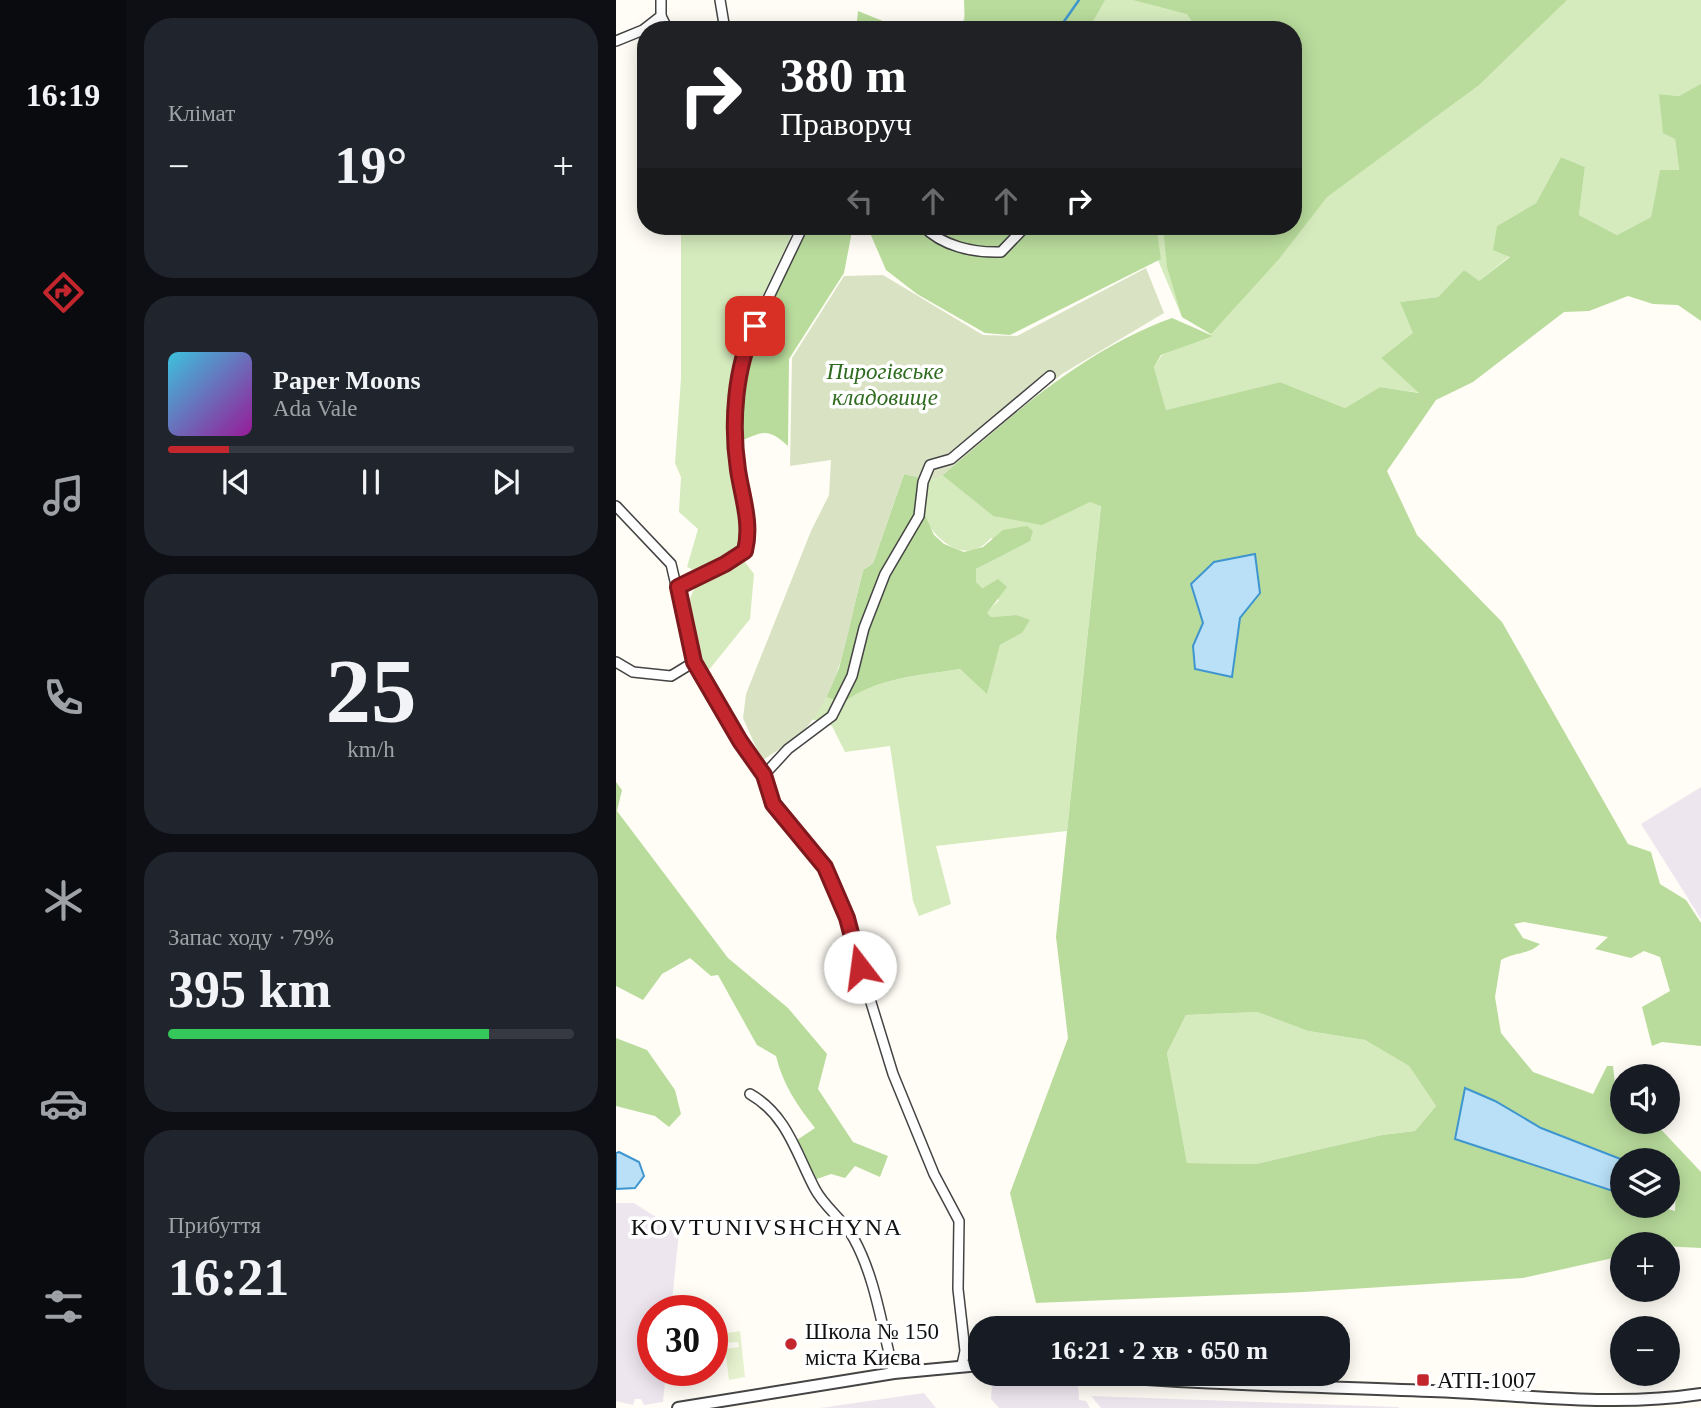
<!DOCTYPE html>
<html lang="uk">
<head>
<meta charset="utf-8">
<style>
  :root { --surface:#171b24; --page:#20242c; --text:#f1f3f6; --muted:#9ea1a6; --line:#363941; --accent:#c4262e }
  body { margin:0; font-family:"Times New Roman",serif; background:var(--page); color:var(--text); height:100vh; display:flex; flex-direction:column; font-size:26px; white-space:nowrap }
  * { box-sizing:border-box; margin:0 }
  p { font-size:23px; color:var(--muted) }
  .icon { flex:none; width:38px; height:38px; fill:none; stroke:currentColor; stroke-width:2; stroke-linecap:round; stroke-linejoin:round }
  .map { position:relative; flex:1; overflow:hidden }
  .side { display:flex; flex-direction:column; gap:18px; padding:18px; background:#0d0f14; width:490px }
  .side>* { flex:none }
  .banner { position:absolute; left:21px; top:21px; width:665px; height:214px; border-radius:28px; box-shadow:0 4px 18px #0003; background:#202124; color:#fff; overflow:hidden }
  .controls { position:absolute; left:994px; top:1064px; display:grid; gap:14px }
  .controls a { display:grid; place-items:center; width:70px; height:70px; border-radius:50%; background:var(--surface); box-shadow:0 4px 18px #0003; font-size:35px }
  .speed { position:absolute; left:21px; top:1295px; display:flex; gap:14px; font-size:35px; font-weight:700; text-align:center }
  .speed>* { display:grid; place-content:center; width:91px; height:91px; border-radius:50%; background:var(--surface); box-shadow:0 4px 18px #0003; line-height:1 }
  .speed .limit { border:10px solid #d22; background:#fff; color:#111 }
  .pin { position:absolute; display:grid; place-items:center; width:60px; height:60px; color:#fff; margin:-30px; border-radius:14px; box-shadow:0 4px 10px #0006 }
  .me { position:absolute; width:77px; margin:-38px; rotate:345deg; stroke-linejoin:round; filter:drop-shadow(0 0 5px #0008) }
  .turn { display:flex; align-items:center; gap:24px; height:147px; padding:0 28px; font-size:32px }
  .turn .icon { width:91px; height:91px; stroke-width:2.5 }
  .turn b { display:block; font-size:49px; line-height:60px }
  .lanes { display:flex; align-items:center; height:66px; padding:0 28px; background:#0003; justify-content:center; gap:35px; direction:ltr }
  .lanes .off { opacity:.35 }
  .big { font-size:52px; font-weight:700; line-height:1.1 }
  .side .widget { flex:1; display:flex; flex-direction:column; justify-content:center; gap:10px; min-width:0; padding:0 24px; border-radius:28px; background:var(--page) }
  .side .dial { align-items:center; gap:0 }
  .dial b { font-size:91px; line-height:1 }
  .song { display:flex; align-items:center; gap:21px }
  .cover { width:84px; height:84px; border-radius:10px; background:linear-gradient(135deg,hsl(190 70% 55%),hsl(300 70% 35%)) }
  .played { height:7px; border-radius:4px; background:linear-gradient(90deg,var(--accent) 15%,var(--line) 15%) }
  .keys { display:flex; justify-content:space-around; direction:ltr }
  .heat { display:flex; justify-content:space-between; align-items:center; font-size:38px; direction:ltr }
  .charge { height:10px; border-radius:5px; background:linear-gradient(90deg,#34c759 79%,var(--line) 0) }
  .trip { position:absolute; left:352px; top:1316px; width:382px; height:70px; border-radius:28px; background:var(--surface); box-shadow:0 4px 18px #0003; font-weight:700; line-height:70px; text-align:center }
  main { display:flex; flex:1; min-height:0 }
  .tabs { display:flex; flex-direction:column; width:126px; justify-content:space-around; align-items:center; background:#090b0e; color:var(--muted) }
  .tabs .icon { width:49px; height:49px }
  .tabs .selected { color:var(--accent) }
  .tabs b { font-size:32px; color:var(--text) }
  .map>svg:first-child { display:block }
  .industrial { fill:#eee6ef }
  .green { fill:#d5ebbd }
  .forest { fill:#b9dc9c; fill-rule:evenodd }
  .cemetery { fill:#d9e3c4 }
  .pitch { fill:#e6f2cf }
  .water { fill:#b9e0f7; stroke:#3f96cf; stroke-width:2 }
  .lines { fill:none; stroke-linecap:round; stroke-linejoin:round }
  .stream { stroke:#3f96cf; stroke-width:2.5 }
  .minor-casing { stroke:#444; stroke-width:12 }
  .tertiary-casing { stroke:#444; stroke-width:14 }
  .minor { stroke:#fff; stroke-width:9 }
  .tertiary { stroke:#fff; stroke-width:10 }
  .route-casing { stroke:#7f191e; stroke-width:18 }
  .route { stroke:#c4262e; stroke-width:12 }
  .poi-dot { fill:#c4262e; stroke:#fff; stroke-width:2.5 }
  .labels { text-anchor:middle; stroke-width:7; stroke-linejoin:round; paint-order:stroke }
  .park-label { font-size:23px; font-style:italic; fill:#2f6b1f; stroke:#fff }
  .poi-label { font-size:23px; fill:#111; stroke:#fff; text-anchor:start }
  .neighbourhood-label { font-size:24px; letter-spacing:2px; fill:#111; stroke:#fff }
</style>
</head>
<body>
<main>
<nav class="tabs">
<b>16:19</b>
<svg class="icon selected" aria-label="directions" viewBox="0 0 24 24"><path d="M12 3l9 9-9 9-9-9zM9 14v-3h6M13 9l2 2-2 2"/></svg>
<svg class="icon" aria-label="music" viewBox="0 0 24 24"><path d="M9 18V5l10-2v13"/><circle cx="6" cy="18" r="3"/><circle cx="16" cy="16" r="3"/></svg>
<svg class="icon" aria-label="phone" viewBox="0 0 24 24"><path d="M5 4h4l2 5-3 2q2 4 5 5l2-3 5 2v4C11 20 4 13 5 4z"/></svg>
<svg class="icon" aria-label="climate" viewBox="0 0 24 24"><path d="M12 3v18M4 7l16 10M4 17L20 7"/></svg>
<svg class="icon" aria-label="car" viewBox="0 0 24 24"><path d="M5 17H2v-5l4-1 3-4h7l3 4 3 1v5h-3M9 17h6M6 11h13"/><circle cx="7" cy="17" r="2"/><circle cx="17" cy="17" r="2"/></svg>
<svg class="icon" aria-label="filters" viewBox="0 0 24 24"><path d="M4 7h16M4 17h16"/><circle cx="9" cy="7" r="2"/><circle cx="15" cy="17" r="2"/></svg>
</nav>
<section class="side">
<div class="widget"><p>Клімат</p>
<div class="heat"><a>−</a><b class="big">19°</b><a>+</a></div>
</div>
<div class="widget">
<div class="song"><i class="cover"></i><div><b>Paper Moons</b><p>Ada Vale</p></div></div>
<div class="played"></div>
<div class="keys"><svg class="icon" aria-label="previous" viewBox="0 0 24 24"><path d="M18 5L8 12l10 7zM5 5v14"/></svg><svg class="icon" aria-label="pause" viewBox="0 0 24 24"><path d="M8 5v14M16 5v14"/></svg><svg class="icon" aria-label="next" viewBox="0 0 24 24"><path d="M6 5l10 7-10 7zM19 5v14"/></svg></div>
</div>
<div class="widget dial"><b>25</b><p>km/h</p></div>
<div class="widget"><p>Запас ходу · 79%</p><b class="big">395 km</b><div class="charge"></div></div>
<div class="widget"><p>Прибуття</p><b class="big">16:21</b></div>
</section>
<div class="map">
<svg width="1085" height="1408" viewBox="0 0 1085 1408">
  <rect width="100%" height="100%" fill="#fffdf5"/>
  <g class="industrial">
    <path d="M1085 787V919L1025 824Z"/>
    <path d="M0 1203H18L63 1232 55 1311H37V1370H50L47 1402 28 1405 25 1399H19L17 1405 0 1401Z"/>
    <path d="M386 1377 462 1382 463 1400 470 1401 474 1408H383L375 1399 376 1386Z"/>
    <path d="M308 1393 320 1408H204Z"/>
    <path d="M475 1396 783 1407V1408H485Z"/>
  </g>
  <g class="green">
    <path d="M354 0H1085V86L1063 96 1043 94 1059 139 1063 171H1044L1035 217 1001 235 963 215 969 167 945 157 920 203 881 226 894 256 862 282 848 270 822 297 785 302 798 333 765 358 805 393 764 387 729 408 664 382 550 410 538 367 546 355 596 335 566 317 539 253 513 226H677V30H344Z"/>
    <path d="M65 226H180L121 349 115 424 129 530 122 552 80 571 71 567 82 529 63 512 65 477 59 463 65 379Z"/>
    <path d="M326 475 377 516 474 502 485 505 451 831 320 846 335 904 303 916 297 901 274 746 229 752 216 726 196 719 210 697 227 703C262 677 303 676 344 669L371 693 384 645 406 633 400 615 375 617 370 613 383 600 360 582V569L399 548 375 538C345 573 305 528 300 494 300 489 302 482 302 477L314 480Z"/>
    <path d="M126 558 138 574 134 619 92 671 84 667C78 641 62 605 83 583 94 573 114 565 126 558Z"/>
    <path d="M641 1012 692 1031 749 1040 793 1066 820 1106 799 1131 766 1135 640 1164 571 1163 551 1053 570 1015Z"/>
  </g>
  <g class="forest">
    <path d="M348 0H489L472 30H349Z"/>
    <path d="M517 0H951L863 85 711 197 663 259 595 334 566 317 551 267 547 226H677V101L683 96 681 73 677 72V30H582L571 14Z"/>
    <path d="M242 11 289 30H240Z"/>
    <path d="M1085 84V321L1062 305 1037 304 1012 296 973 311 948 312 857 382 820 400 771 471 801 535 886 622 1012 844 1035 852 1044 884 1070 900 1085 923V1046L1046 1042 1036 1046 1026 1007 1054 991 1044 957 1028 951 1015 958 979 949 992 937 908 922 898 924 907 938 924 944C912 955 899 952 885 960L879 997 885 1033 917 1072 977 1094 991 1066H997L1000 1094H1006V1122H1038L1085 1172V1248L1006 1244V1256L907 1278 688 1292 420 1303 394 1193 452 1038 440 937 485 506 474 502 426 525 377 516 326 475C397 415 467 350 556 318L597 336 545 355 538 367 550 410 664 382 729 408 764 387 803 393 765 358 797 333 784 302 822 297 848 270 863 281 894 257 877 250 881 226 920 203 945 157 969 167 963 215 1001 235 1035 217 1044 170H1063L1059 139 1047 133 1043 94 1063 96ZM644 593 624 618 616 676 579 669C572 619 606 613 644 593ZM641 1012 692 1031 749 1040 793 1066 820 1106 799 1131 766 1135 640 1164 571 1163 551 1053 570 1015ZM879 1101 925 1128 1007 1160H1052V1178L1060 1181 1059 1211 1041 1206H1006V1194L839 1139Z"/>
    <path d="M193 226H237L228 273 173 359 172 446C152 428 148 431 125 441L132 352Z"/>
    <path d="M251 226H540L545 259 394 335 369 333 301 294 270 270Z"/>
    <path d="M288 474 302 477 300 495 318 535 328 544 348 552 367 547 387 530 411 526 417 531 414 541 360 569V582L367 588 382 579 391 587 371 613 375 617 400 615 414 620 406 633 384 645 371 694 344 669C302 676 262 677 227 703L210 697 223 668 247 570 257 563Z"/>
    <path d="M0 782 6 790 1 811 112 958 172 1008 211 1054 202 1089 237 1142 272 1156 264 1177 239 1166 229 1178 215 1174 198 1180 178 1142 199 1128C181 1105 167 1085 160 1056L141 1045 102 975 95 976 74 958 46 974 27 1000 0 986Z"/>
    <path d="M0 1038 31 1050 59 1090 65 1114 53 1127 39 1116 0 1106Z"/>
  </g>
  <path class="cemetery" d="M530 268 548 313 446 374 327 475 314 480 288 474 257 563 247 570C233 622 227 686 190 728 179 741 159 751 146 761L127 718 130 694 195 531 213 495 215 460 174 466 176 358 228 276 267 275 367 335 401 336Z"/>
  <path class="pitch" d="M124 1331 129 1377 113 1380 109 1349 123 1347 122 1342 106 1343 105 1334Z"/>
  <g class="water">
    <path d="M639 554 644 593 624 618 616 677 579 669 577 646 587 623 575 584 598 562Z"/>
    <path d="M849 1088 879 1101 925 1128 1007 1160 1006 1194 839 1139Z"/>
    <path d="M3 1152 23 1162 28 1176 19 1188 0 1189V1153Z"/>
  </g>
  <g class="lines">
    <path class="stream" d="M442 30 463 0"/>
    <defs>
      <g id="minor">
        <path d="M104 0 109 30"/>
        <path d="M45 16 52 30"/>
        <path d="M0 41 27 30 45 16V0"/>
        <path d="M307 226C326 246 357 253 385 252L410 226"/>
        <path d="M0 506 55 564 78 662 124 741 148 775 157 804 209 867 221 892 277 1074 318 1174 343 1221 342 1289 349 1351 346 1365"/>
        <path d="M63 587 129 551 132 521 118 438 127 351 187 226"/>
        <path d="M0 662 17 672 55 676 78 662"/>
        <path d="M148 775 172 749 216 716 236 676 248 628 269 574 303 516 307 482 314 465 335 459 434 376"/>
        <path d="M134 1094C171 1115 180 1153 199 1189 209 1208 228 1220 238 1239 260 1279 266 1329 278 1373"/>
      </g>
      <g id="tertiary">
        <path d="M469 1374C584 1385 699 1386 815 1391 905 1394 995 1408 1085 1394"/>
        <path d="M62 1408 278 1373 364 1365"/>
      </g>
    </defs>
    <use href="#minor" class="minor-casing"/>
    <use href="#tertiary" class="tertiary-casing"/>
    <use href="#minor" class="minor"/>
    <use href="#tertiary" class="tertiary"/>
  </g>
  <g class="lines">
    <defs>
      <path id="route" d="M139 326C119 367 115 424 122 470 126 497 136 523 129 551L109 564 62 587 78 662 124 741 148 775 157 804 209 867 231 918 244 967"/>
    </defs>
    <use href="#route" class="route-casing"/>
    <use href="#route" class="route"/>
  </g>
  <g class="poi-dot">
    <circle cx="175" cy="1344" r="7"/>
    <rect x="800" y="1373" width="14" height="14" rx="3.5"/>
  </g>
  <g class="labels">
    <g class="park-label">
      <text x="269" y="379">Пирогівське<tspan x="269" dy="26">кладовище</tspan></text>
    </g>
    <g class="poi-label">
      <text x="189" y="1339">Школа № 150<tspan x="189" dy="26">міста Києва</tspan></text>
      <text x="821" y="1388">АТП-1007</text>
    </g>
    <g class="neighbourhood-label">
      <text x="151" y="1235">KOVTUNIVSHCHYNA</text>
    </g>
  </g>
</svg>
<div class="controls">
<a><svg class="icon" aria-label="sound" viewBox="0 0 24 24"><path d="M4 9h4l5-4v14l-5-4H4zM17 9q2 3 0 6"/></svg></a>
<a><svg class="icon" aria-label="layers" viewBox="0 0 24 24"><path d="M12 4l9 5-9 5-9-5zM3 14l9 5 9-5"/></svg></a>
<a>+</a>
<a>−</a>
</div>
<div class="speed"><div class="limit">30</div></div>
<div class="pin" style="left:139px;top:326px;background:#d93025"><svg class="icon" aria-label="arrive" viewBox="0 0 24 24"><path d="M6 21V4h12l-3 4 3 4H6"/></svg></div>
<svg class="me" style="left:244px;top:967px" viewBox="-20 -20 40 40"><circle r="19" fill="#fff"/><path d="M0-13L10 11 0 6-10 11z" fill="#c4262e"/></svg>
<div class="trip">16:21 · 2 хв · 650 m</div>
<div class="banner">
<div class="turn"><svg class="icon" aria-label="right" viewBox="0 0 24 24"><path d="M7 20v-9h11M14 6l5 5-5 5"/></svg><div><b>380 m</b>Праворуч</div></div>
<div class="lanes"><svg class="icon off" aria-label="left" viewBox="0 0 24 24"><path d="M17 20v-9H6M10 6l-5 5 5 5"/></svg><svg class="icon off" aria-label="ahead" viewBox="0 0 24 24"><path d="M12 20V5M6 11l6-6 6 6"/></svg><svg class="icon off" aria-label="ahead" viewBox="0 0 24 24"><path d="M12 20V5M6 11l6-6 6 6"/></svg><svg class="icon" aria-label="right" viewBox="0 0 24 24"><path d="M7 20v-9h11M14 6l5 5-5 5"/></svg></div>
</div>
</div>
</main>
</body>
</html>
